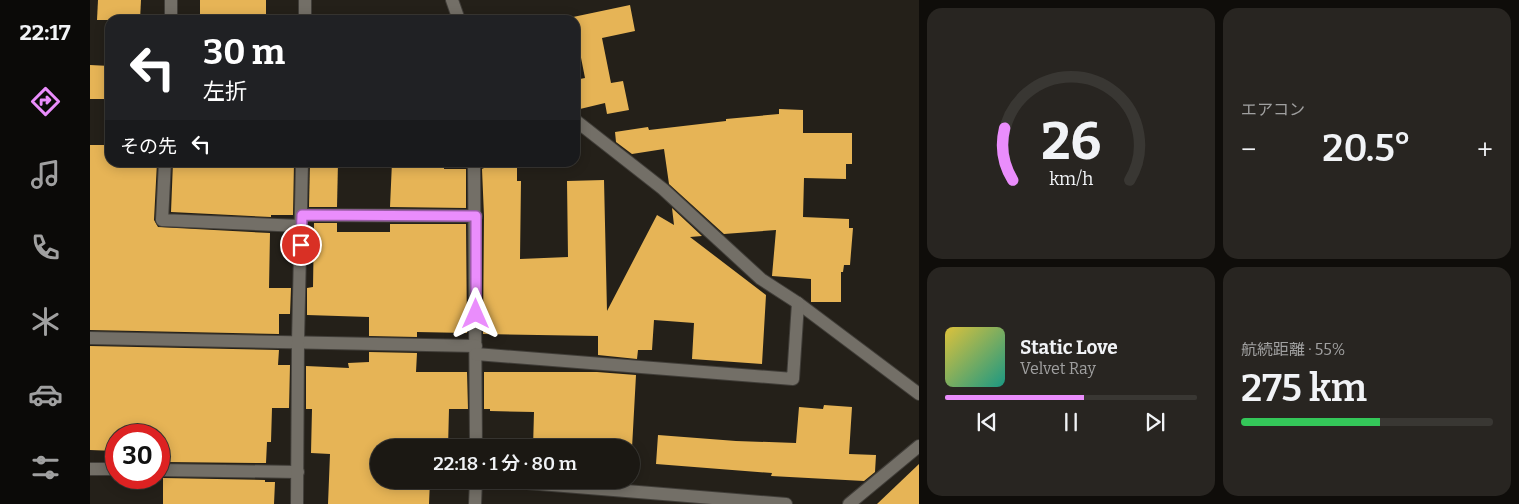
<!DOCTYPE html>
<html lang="ja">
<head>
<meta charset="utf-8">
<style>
  :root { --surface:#1b1813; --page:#282521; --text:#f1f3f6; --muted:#a0a0a0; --line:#393733; --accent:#ea8dfc }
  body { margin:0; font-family:Bitter,"Noto Sans JP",serif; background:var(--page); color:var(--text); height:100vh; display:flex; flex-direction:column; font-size:19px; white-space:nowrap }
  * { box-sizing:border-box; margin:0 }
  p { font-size:16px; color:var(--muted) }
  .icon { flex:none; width:28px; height:28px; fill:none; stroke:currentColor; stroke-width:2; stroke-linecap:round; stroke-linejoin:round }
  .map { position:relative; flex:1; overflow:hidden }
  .side { display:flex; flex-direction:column; gap:8px; padding:8px; background:#0f0d0a; width:600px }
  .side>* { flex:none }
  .hud { position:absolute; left:15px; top:15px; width:475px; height:152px; border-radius:15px; box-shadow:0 2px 12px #0003,0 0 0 1px var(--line); background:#202124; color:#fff; overflow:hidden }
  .speed { position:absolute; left:15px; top:424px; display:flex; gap:10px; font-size:25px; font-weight:700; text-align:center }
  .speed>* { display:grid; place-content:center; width:65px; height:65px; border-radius:50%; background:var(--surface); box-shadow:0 2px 12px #0003,0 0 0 1px var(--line); line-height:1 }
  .speed .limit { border:8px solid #d22; background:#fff; color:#111 }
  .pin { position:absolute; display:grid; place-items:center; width:42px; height:42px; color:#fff; margin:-21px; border:2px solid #fff; border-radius:50%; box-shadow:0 1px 5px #0007 }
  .me { position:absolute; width:55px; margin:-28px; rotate:0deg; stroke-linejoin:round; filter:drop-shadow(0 0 4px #0008) }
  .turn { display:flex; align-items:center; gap:18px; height:105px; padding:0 15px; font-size:22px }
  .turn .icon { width:65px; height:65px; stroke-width:2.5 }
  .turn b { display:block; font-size:35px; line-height:42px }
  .then { display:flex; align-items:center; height:48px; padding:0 15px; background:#0003; gap:10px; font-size:19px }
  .big { font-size:38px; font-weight:600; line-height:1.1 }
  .side .tile { flex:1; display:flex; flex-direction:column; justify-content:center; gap:8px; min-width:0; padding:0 18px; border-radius:15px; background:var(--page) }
  .side .dial { align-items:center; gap:0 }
  .dial svg { height:130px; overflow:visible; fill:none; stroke:var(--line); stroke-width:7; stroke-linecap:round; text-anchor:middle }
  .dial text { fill:var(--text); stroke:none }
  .song { display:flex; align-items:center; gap:15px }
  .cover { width:60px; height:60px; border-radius:8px; background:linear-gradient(135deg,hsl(50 70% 55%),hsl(170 70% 35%)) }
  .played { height:5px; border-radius:2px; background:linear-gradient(90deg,var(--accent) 55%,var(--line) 55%) }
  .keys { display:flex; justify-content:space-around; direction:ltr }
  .heat { display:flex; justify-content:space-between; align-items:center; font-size:28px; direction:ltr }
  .charge { height:8px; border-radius:4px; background:linear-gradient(90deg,#34c759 55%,var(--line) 0) }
  .side .tiles { flex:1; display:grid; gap:8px; grid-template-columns:repeat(2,1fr) }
  .trip { position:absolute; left:280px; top:439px; width:270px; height:50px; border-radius:25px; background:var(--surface); box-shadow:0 2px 12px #0003,0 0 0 1px var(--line); font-weight:600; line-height:50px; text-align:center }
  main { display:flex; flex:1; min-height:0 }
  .dock { display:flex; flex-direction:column; width:90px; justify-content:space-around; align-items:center; background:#0b0a08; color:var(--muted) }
  .dock .icon { width:35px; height:35px }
  .dock .on { color:var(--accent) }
  .dock b { font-size:22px; color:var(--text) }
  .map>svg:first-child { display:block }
  .building { fill:#e6b456 }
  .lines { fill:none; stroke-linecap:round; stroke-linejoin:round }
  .minor-casing { stroke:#413e39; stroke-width:14 }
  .minor { stroke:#736f67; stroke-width:12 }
  .route-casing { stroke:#985ca4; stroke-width:12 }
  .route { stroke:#ea8dfc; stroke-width:9 }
</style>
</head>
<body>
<main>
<nav class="dock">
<b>22:17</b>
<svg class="icon on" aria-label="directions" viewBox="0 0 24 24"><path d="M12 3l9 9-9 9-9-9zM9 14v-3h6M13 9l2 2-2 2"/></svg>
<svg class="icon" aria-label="music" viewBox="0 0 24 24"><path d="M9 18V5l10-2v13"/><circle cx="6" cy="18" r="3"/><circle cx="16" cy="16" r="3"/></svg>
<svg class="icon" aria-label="phone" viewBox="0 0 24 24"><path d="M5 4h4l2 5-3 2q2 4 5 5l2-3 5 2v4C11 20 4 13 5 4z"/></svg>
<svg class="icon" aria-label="climate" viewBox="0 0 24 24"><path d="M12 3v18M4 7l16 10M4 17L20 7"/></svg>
<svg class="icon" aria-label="car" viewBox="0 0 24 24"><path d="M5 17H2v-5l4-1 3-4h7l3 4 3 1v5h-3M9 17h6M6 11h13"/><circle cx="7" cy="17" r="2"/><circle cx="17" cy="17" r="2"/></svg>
<svg class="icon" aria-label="filters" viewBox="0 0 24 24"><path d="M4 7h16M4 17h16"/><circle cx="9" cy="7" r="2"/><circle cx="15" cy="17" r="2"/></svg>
</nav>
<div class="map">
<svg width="829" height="504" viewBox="0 0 829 504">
  <rect width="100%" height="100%" fill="#242019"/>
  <g class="building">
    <path d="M8 0H51L50 20H7Z"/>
    <rect x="110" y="0" width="66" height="20"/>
    <path d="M540 5 545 31 512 38 521 83 533 81 539 110 517 114 515 103 490 109 485 80 495 78 483 17Z"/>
    <path d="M0 65 20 66V99H0Z"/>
    <path d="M689 109 713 110V133H762V164H756V179L714 178 713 217 759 219V228H763L760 265H754L753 272H751V302H721V279L682 276 686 230 634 234 579 184 574 149 542 154 526 142 525 132 558 127 559 130 636 121V119L689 114Z"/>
    <path d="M0 145H20V162H67L64 220 68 227 180 233 179 288H201L200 314H189V334L0 330Z"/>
    <path d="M83 162H204L203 215H181V217L81 212Z"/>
    <path d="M220 162H248L247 207H219Z"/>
    <path d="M302 162H354V169H376V208L300 207Z"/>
    <path d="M394 168H427V181H431L430 259 478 257 477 181 514 180 517 311 567 215 584 225 582 208 612 236 600 237 676 295 672 364 602 359 604 323 564 320 562 350H548L547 359 508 355V336L393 334 394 216 392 169Z"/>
    <path d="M224 223H247V232H300V224H376L377 333 327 332V337L279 336V317L217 315V288L223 287Z"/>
    <path d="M0 346 189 350 188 365H200L199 408H182L181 442H177L176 463 74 462V456H69V435H26V451L0 450Z"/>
    <path d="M279 352 327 353 326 372H377L378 409H359L358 448H289V480H340L339 504H238L240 454 221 453 222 409H216V366L259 368 258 363 279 362Z"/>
    <path d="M394 372H507L546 375 542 448H443L444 412 400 411V409H394Z"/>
    <path d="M734 405 762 407 759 454 786 455 785 472 774 481 681 476 682 473 566 464 568 435 646 441 706 443 709 407 733 409Z"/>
    <path d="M829 464V504H787Z"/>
    <path d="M73 478 175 480V482H185L184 504H73Z"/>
  </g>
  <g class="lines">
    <defs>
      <g id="minor">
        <path d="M362 0 369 20"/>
        <path d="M81 20V0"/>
        <path d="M215 20V0"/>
        <path d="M485 120 573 189 671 279 708 303 829 394"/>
        <path d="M75 162 72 220 211 226"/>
        <path d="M384 162 386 448"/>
        <path d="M211 215 386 216"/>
        <path d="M0 338 386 346"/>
        <path d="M386 354 703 379 708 303"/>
        <path d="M0 469H26"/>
        <path d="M69 470 208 472"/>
        <path d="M401 480 696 504"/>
        <path d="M207 504 208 342 212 162"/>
        <path d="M385 504 386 480"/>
        <path d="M759 504 829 446"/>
      </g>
    </defs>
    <use href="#minor" class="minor-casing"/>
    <use href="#minor" class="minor"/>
  </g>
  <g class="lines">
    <defs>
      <path id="route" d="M211 245 212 215 386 216V314"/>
    </defs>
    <use href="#route" class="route-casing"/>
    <use href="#route" class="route"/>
  </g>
</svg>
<div class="speed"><div class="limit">30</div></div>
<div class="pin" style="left:211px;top:245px;background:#d93025"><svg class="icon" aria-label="arrive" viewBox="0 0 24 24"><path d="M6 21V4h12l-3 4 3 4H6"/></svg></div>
<svg class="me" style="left:386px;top:314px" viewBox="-20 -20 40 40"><path d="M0-17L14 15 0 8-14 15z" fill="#ea8dfc" stroke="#fff" stroke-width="4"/></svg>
<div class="trip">22:18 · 1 分 · 80 m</div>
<div class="hud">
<div class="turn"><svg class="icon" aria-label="left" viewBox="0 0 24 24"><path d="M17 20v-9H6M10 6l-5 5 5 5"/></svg><div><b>30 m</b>左折</div></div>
<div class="then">その先<svg class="icon" aria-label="left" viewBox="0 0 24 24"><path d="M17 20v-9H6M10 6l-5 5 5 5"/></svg></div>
</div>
</div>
<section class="side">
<div class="tiles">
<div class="tile dial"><svg viewBox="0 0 100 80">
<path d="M14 69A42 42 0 1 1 86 69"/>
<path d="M14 69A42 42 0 0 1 9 37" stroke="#ea8dfc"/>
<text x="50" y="56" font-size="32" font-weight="700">26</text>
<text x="50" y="72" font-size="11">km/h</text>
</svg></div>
<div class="tile"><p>エアコン</p>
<div class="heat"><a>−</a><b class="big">20.5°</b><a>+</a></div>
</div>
<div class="tile">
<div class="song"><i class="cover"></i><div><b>Static Love</b><p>Velvet Ray</p></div></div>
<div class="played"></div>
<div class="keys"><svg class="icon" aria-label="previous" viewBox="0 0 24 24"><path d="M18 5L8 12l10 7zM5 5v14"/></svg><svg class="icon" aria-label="pause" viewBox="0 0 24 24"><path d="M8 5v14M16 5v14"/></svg><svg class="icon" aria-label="next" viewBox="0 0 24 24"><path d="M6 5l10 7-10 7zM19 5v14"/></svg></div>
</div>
<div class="tile"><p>航続距離 · 55%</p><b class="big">275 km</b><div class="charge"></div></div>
</div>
</section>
</main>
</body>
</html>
